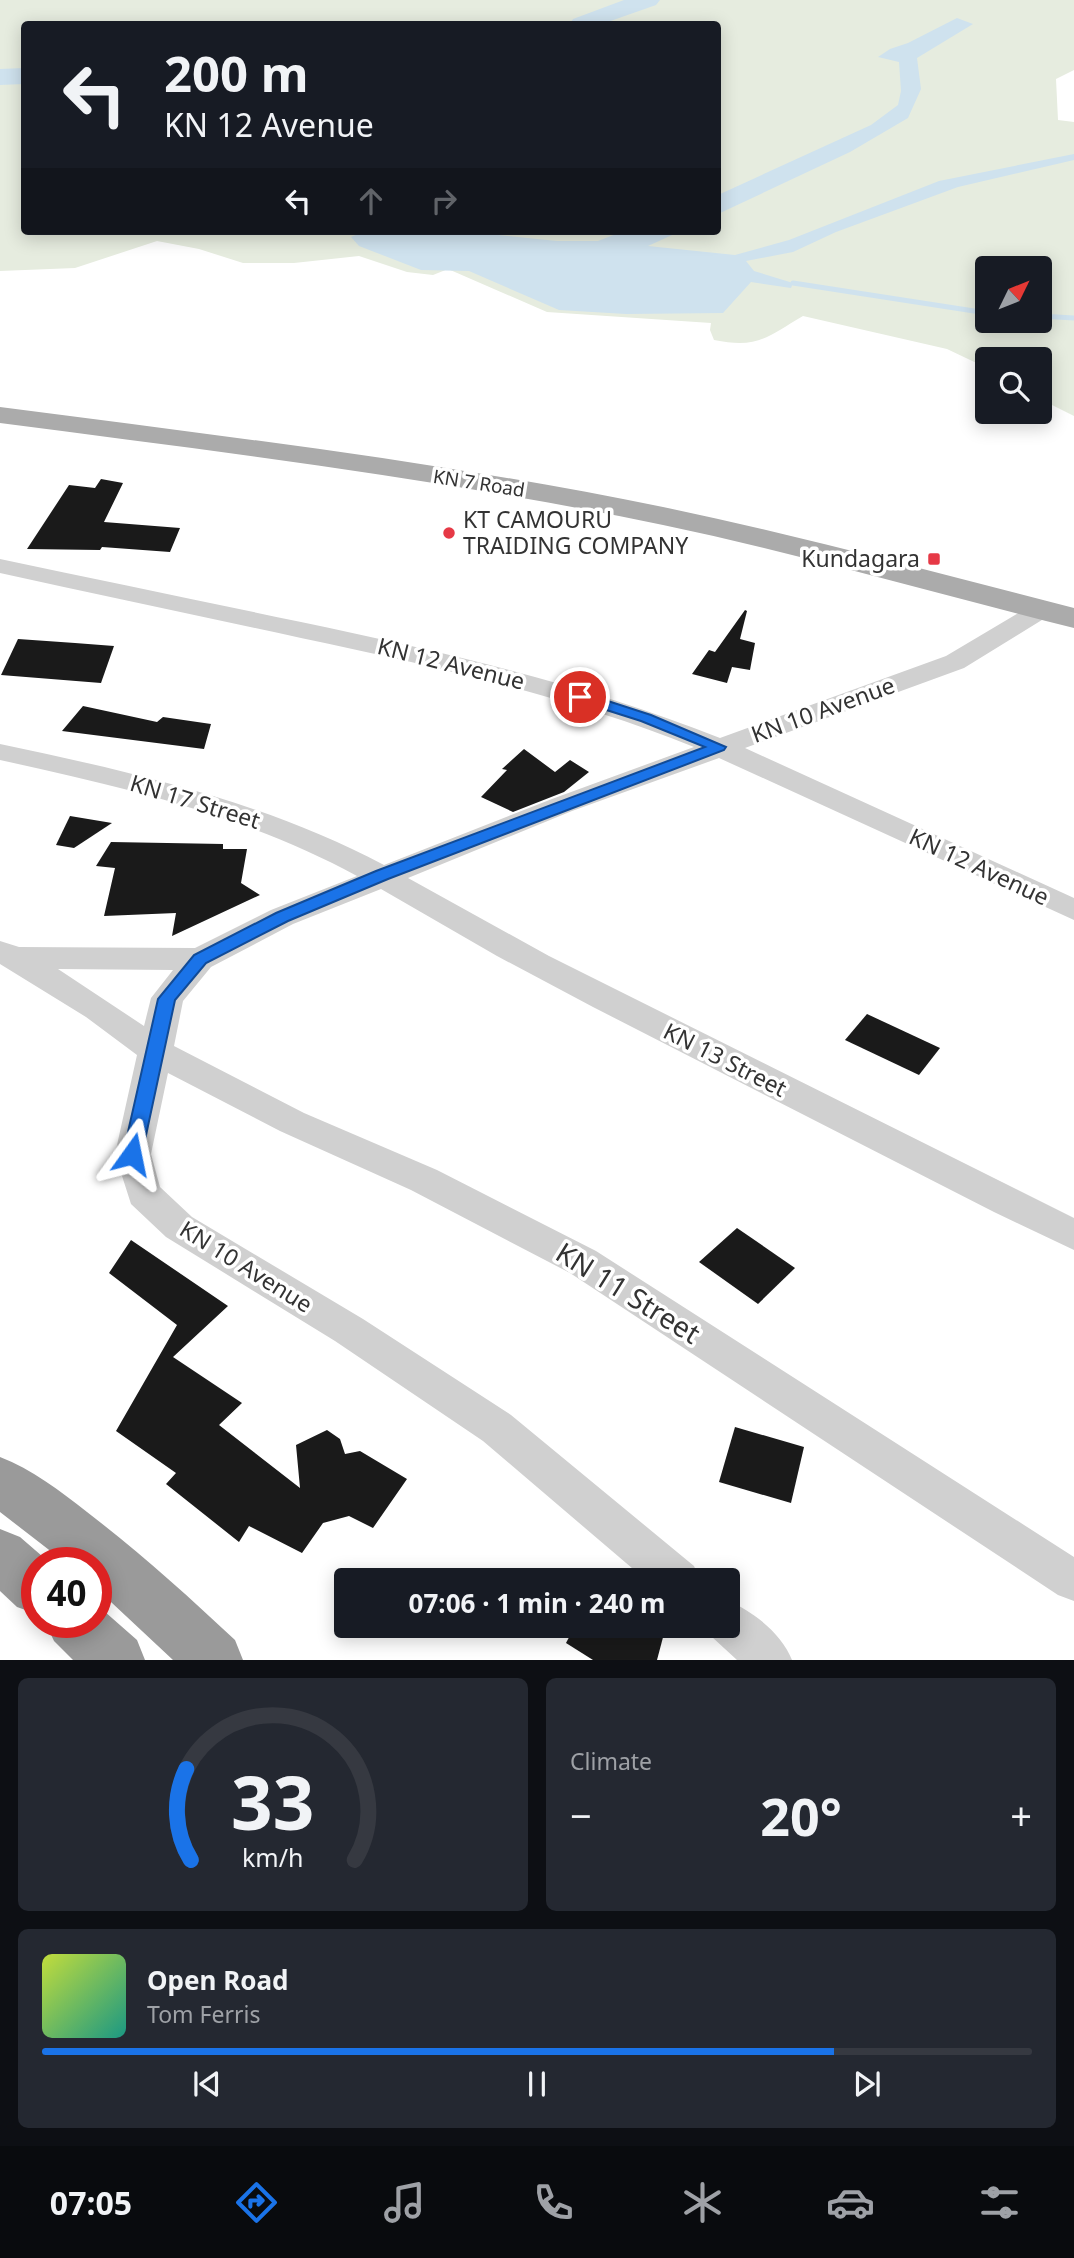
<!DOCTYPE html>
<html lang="en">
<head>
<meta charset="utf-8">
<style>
  :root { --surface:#171b24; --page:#242831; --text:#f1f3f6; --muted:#9ea1a6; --line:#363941; --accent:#1a73e8 }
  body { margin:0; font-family:"Noto Sans",sans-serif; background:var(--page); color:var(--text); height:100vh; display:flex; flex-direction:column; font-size:26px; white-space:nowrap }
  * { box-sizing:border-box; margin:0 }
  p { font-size:23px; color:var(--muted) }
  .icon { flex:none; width:38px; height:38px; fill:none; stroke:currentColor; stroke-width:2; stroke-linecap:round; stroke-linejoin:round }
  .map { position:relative; height:1660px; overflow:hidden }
  .side { display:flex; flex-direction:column; gap:18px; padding:18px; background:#0d0f14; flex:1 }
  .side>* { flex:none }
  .guide { position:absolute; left:21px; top:21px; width:700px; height:214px; border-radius:7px; box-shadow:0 4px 18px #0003; background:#171b24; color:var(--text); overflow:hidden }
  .needle { width:46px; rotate:47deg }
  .buttons { position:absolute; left:975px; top:256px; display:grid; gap:14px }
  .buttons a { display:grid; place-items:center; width:77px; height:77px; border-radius:7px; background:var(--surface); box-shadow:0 4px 18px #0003; font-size:35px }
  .speed { position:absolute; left:21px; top:1547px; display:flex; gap:14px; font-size:35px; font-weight:700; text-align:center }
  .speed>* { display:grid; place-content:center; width:91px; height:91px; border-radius:50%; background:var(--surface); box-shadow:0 4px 18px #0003; line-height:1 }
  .speed .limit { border:10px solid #d22; background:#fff; color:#111 }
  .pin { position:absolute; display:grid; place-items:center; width:60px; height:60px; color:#fff; margin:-30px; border:4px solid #fff; border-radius:50%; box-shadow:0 2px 7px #0007 }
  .me { position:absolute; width:77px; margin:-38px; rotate:12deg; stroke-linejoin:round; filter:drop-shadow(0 0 5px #0008) }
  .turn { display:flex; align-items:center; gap:24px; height:147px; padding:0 28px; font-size:32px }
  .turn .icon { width:91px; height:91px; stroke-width:2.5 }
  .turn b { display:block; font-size:49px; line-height:60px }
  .lanes { display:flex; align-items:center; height:66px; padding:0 28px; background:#0003; justify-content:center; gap:35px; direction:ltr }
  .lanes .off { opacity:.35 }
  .big { font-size:52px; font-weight:700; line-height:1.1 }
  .side .tile { flex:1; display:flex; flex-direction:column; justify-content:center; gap:10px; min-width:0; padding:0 24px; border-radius:10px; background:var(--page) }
  .side .dial { align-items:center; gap:0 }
  .dial svg { height:182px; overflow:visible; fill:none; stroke:var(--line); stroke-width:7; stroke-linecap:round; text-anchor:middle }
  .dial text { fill:var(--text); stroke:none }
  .song { display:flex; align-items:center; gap:21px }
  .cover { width:84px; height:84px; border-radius:10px; background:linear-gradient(135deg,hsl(70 70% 55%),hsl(170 70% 35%)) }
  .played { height:7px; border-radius:4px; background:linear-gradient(90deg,var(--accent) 80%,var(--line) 80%) }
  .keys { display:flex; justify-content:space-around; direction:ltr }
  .heat { display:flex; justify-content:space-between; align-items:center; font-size:38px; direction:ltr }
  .side .tiles { flex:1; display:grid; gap:18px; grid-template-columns:1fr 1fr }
  .tile:last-child { grid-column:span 2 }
  .trip { position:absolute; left:334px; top:1568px; width:406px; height:70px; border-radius:7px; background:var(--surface); box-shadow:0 4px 18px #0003; font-weight:700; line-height:70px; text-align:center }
  .tabs { display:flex; height:112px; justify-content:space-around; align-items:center; background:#090b0e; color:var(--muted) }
  .tabs .icon { width:49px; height:49px }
  .tabs .current { color:var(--accent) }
  .tabs b { font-size:32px; color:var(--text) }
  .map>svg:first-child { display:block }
  .green { fill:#e6ecdf; fill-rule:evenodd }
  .water { fill:#cfe2ee }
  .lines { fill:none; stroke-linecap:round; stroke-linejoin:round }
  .stream { stroke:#cfe2ee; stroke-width:5 }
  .river { fill:#cfe2ee; fill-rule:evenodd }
  .building { fill:#1a1a1a }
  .minor { fill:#d0d0d0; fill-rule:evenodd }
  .major { fill:#ababab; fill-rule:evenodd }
  .highway { fill:#9a9a9a; fill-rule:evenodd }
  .route { fill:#1a73e8; stroke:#114b97; stroke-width:2 }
  .poi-dot { fill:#e63946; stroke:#fff; stroke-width:2.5 }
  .labels { text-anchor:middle; stroke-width:7; stroke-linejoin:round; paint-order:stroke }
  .far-street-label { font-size:19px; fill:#333; stroke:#fff }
  .poi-label { font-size:23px; fill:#333; stroke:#fff; text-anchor:start }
  .street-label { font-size:23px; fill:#333; stroke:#fff }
  .near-street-label { font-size:28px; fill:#333; stroke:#fff }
</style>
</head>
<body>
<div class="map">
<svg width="1074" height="1660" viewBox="0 0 1074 1660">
  <rect width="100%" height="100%" fill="#fff"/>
  <path class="green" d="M0 0H1074V70L1056 79 1058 120 1074 122V416L1040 399V359H987V368L947 349 803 316C767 337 758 349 714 340L710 330 711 323 547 312 448 269 433 275 407 272 359 256 294 263H243L199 249 157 241 75 268 0 271ZM24 24H718V231H24ZM987 268H1040V320H987Z"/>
  <g class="water">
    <path d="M957 18 973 24 917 58 921 89 908 118 850 152 718 214V195L871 125 898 105 901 91 899 62 878 57 890 49 908 43Z"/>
    <path d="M1074 154V160L958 187 836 232 793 252 746 261 754 271 793 283 791 288 751 282 723 313 626 314 559 310 469 271 421 270 359 246 351 237 365 231H460L557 241H598L624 231H681L648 246 735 255 789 240 939 181Z"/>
  </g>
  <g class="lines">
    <g class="stream">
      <path d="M793 283 987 313"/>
      <path d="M1040 316 1074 318"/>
    </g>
    <g class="river">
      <path d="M624 0H660L656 5 602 24H570L573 19Z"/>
      <path d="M24 68V84L0 85V69Z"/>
    </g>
  </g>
  <g class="building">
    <path d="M101 479 123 483 104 522 180 528 170 552 102 547 100 550 27 549 69 485 95 488Z"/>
    <path d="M745 610 747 611 740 639 755 643 750 670 732 667 727 683 692 674 709 650 715 652Z"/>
    <path d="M18 639 75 643 114 646 101 683 1 675Z"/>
    <path d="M83 706 157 722 163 717 211 724 204 749 62 731Z"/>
    <path d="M524 749 555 772 570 760 589 772 564 792 513 812 481 797 507 770 502 769Z"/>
    <path d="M70 816 112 823 74 848 56 845Z"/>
    <path d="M111 842 223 844V849H247L241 883 260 895 172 936 176 913 104 916 115 868 96 866Z"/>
    <path d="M867 1014 940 1048 919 1075 845 1040Z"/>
    <path d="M737 1228 795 1268 758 1304 699 1262Z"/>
    <path d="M131 1240 228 1306 173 1357 242 1403 219 1425 300 1488 296 1445 327 1430 340 1439 345 1454 360 1451 407 1479 373 1528 349 1516 323 1523 302 1553 249 1526 239 1542 166 1484 176 1473 116 1431 177 1325 109 1273Z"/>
    <path d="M735 1427 804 1447 791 1503 719 1482Z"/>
    <path d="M575 1626H666L657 1660H593L566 1643Z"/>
  </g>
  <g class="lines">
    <g class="minor">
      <path d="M0 559C100 580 201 601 301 622 443 652 585 684 720 738L946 656 1032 605 1041 602 1050 605 1054 610 1050 615 964 668 745 748 1074 898V920L719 758 572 811 408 878 549 956 1074 1218V1250L994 1212 593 1007 497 956 381 889 293 924 211 967 183 1001 174 1046 304 1113 437 1170 596 1251 1074 1557V1601L1058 1595 570 1273 411 1190 280 1131 168 1073 151 1154 160 1187 192 1217 363 1319 511 1415 694 1566 700 1580H646L483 1441 335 1341 166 1237 131 1204 115 1154 137 1055 86 1017 0 964V941L19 947 195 948 271 910 357 876C245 815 123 787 0 760V744C132 772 263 801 384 865L552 799 694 747C567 696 434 666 301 638 201 616 100 595 0 573ZM58 969 173 970 151 998 144 1026Z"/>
      <path d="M728 1601C753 1611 782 1634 792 1660H737L712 1637 707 1626H728Z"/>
    </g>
    <path class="major" d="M0 407C222 436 444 462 663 507 801 536 937 573 1074 608V628C937 594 801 554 663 525 444 479 222 452 0 423Z"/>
    <g class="highway">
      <path d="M0 1457C32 1469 60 1491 87 1512 139 1552 187 1595 235 1640L243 1660H173L96 1588V1563H66L0 1512Z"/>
      <path d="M0 1529 20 1537 50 1563H37V1614L17 1607 0 1591Z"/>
      <path d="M96 1604 137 1640 145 1660H73L54 1641 45 1622H96Z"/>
    </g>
  </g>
  <path class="route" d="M580 692 651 715 726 747 724 750 388 879 288 921 206 963 175 1000 142 1154 139 1159 132 1161 126 1159 123 1154 158 999 194 955 276 913 376 871 705 747 641 721 575 700 572 697 575 694Z"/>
  <g class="poi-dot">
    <circle cx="449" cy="533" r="7"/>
    <rect x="927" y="552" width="14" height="14" rx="3.5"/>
  </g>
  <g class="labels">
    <g class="far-street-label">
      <text transform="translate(479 483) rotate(9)" y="7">KN 7 Road</text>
    </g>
    <g class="poi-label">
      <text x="463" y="528">KT CAMOURU<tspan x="463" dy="26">TRAIDING COMPANY</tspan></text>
      <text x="920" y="567" text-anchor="end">Kundagara</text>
    </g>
    <g class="street-label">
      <text transform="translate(451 664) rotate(14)" y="8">KN 12 Avenue</text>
      <text transform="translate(823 710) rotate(-20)" y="8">KN 10 Avenue</text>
      <text transform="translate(195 802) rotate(17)" y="8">KN 17 Street</text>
      <text transform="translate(979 867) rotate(25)" y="8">KN 12 Avenue</text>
      <text transform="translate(725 1060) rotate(27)" y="8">KN 13 Street</text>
      <text transform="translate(246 1267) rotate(32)" y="8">KN 10 Avenue</text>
    </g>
    <g class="near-street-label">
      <text transform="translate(628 1293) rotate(32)" y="10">KN 11 Street</text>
    </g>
  </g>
</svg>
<div class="buttons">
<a><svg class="needle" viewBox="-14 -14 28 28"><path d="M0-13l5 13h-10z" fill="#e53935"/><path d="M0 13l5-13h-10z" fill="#9ea1a6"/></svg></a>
<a><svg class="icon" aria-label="search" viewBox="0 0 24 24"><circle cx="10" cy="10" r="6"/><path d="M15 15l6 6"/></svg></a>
</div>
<div class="speed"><div class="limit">40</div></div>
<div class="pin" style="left:580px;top:697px;background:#d93025"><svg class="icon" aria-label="arrive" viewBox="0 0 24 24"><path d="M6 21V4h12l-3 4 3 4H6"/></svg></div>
<svg class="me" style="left:132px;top:1154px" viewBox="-20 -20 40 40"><path d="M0-17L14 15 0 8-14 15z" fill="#1a73e8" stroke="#fff" stroke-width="4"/></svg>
<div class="trip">07:06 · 1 min · 240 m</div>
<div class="guide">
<div class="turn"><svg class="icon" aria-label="left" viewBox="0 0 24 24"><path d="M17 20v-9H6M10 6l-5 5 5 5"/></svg><div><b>200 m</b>KN 12 Avenue</div></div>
<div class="lanes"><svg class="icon" aria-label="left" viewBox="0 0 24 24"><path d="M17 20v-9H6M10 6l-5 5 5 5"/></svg><svg class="icon off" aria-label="ahead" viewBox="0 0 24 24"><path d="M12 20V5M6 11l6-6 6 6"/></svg><svg class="icon off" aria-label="right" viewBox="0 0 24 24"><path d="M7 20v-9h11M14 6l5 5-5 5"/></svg></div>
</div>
</div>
<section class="side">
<div class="tiles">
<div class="tile dial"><svg viewBox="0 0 100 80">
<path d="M14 69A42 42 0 1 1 86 69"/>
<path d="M14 69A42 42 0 0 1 12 29" stroke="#1a73e8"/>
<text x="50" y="56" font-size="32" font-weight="700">33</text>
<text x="50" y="72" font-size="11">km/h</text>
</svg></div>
<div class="tile"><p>Climate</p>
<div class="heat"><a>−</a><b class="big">20°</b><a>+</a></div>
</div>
<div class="tile">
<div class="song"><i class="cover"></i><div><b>Open Road</b><p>Tom Ferris</p></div></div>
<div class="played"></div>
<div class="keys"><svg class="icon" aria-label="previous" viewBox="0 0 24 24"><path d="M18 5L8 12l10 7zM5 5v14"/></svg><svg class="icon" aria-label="pause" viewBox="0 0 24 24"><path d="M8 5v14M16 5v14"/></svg><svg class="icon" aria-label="next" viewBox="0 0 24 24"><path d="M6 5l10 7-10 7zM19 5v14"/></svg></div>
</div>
</div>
</section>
<nav class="tabs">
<b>07:05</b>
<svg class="icon current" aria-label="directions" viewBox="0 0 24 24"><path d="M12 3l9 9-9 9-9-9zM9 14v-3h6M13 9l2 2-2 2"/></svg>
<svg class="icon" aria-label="music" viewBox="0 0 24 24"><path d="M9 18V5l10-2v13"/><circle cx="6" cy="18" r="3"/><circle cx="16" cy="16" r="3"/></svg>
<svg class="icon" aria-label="phone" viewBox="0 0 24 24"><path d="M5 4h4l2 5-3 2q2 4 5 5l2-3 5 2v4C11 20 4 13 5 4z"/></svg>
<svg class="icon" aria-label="climate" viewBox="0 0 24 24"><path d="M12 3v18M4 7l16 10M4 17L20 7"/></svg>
<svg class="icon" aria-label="car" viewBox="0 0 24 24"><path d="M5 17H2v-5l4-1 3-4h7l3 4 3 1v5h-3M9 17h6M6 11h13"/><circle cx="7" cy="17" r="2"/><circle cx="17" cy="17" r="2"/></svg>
<svg class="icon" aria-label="filters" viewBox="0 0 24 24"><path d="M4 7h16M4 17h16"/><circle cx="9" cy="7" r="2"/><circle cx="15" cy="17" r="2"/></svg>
</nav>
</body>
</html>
